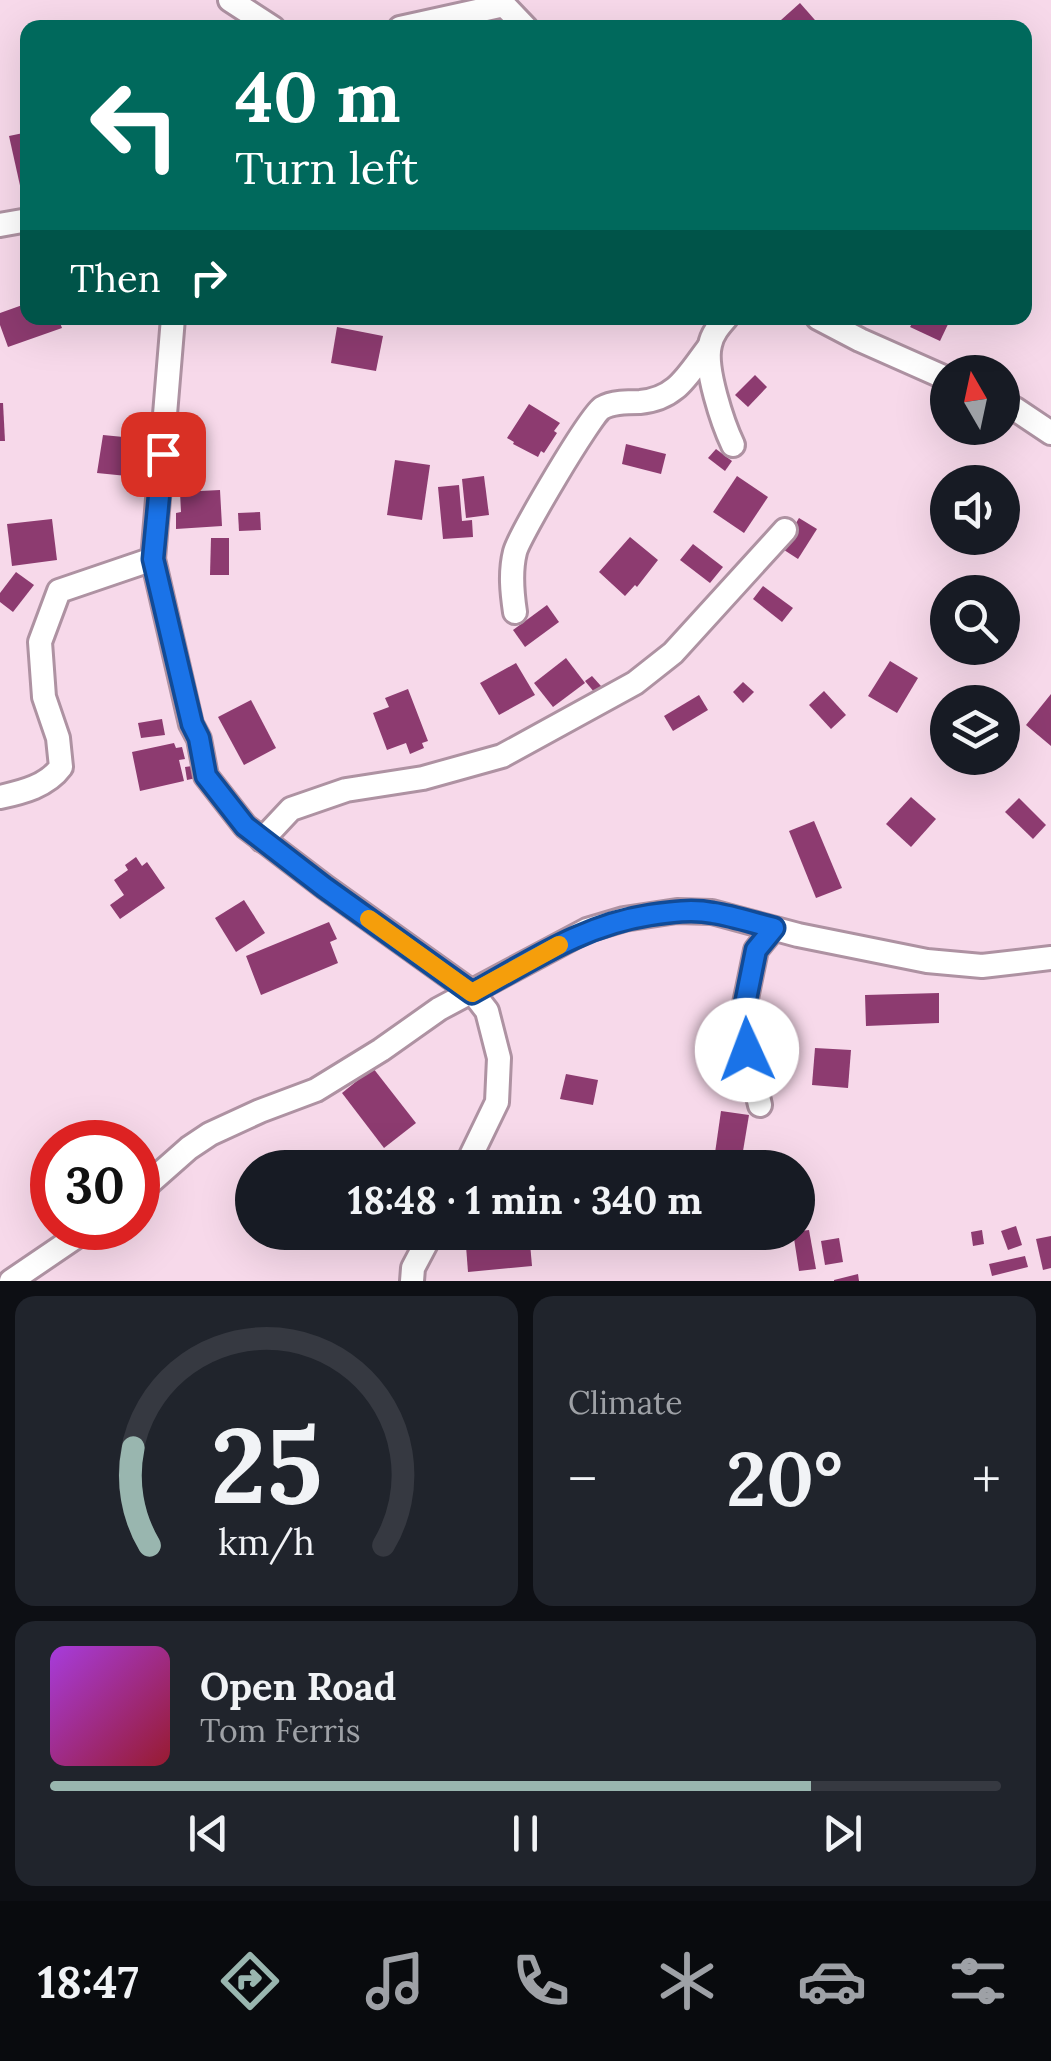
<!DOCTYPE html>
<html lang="en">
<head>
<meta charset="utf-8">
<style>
  :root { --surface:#171b24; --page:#20242c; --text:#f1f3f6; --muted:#9ea1a6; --line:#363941; --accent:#99b6af }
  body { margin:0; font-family:Lora,serif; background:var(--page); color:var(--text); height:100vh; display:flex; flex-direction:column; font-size:38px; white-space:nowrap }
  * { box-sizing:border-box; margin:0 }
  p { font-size:32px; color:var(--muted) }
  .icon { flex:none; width:55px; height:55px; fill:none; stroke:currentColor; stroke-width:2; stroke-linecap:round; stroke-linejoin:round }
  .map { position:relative; height:1281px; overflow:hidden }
  .details { display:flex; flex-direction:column; gap:15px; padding:15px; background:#0d0f14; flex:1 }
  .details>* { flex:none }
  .banner { position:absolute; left:20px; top:20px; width:1012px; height:305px; border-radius:20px; box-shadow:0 10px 40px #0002; background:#00695c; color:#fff; overflow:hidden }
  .needle { width:65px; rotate:351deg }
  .tools { position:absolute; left:930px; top:355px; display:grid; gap:20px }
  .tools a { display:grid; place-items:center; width:90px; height:90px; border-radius:50%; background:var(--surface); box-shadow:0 10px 40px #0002; font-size:50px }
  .speed { position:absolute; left:30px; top:1120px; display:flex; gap:20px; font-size:50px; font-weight:700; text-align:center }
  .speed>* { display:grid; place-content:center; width:130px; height:130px; border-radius:50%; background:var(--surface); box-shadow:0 10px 40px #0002; line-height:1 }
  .speed .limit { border:15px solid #d22; background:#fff; color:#111 }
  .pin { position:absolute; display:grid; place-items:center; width:85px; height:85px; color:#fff; margin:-42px; border-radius:20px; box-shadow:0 5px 15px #0006 }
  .me { position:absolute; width:110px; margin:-55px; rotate:358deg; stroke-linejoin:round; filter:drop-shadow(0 0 8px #0008) }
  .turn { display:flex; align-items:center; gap:35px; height:210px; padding:0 50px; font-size:45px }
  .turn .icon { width:130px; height:130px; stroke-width:2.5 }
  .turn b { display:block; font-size:70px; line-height:85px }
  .then { display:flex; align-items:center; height:95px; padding:0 50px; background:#0003; gap:20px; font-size:38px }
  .big { font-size:75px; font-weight:700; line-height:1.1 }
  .details .card { flex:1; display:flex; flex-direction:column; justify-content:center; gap:15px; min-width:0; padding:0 35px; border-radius:20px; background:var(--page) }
  .details .dial { align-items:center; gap:0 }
  .dial svg { height:260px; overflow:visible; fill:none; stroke:var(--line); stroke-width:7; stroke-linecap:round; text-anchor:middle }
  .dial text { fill:var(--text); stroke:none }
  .song { display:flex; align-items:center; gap:30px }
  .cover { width:120px; height:120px; border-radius:15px; background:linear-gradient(135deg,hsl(280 70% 55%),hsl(350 70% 35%)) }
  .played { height:10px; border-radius:5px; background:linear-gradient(90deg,var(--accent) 80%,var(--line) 80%) }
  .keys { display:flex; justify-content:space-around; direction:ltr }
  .heat { display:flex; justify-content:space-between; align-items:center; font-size:55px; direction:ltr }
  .details .tiles { flex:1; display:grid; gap:15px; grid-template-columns:1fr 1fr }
  .card:last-child { grid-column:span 2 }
  .trip { position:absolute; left:235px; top:1150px; width:580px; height:100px; border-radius:50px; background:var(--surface); box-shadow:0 10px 40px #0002; font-weight:700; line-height:100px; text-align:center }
  .tabs { display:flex; height:160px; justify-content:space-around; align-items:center; background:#090b0e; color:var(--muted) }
  .tabs .icon { width:70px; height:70px }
  .tabs .current { color:var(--accent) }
  .tabs b { font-size:45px; color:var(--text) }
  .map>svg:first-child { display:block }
  .building { fill:#8d3b70 }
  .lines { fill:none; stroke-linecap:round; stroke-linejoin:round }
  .street-casing { stroke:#ae92a2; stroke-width:28 }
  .street { stroke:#fff; stroke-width:22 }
  .route-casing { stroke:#114b97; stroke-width:25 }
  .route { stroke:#1a73e8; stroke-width:18 }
  .slow { stroke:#f59e0b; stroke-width:18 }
</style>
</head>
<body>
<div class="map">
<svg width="1051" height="1281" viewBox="0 0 1051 1281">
  <rect width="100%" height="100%" fill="#f7d9ea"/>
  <g class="building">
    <path d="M800 3 822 28H788L781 20Z"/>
    <path d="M28 132V189L21 190 9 136Z"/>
    <path d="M28 303V318H58L62 328 8 347 0 325V313Z"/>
    <path d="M915 318H951L940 341 910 327Z"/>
    <path d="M337 327 383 336 376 371 331 363Z"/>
    <path d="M755 375 767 387 748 407 735 395Z"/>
    <path d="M0 403H3L5 441H0Z"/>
    <path d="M529 404 560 423 554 431 557 433 544 453 541 451 538 457 513 444 514 442 507 438Z"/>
    <path d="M103 435 144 439 141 466 138 465 137 477 97 473Z"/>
    <path d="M626 444 666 454 661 474 622 464Z"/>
    <path d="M716 449 732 461 725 471 708 458Z"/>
    <path d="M395 460 430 465 422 520 387 515Z"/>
    <path d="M484 476 489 515 466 518 462 479Z"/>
    <path d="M737 476 768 497 744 533 713 512Z"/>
    <path d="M459 485 462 521 472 520 473 537 443 539 438 487Z"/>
    <path d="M220 490 222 526 176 529V513L181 512 180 492Z"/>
    <path d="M260 512 261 530 239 531 238 513Z"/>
    <path d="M799 518 817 529 798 559 781 548Z"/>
    <path d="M52 519 57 560 12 566 7 524Z"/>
    <path d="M630 537 658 560 637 587 635 585 625 596 599 572Z"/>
    <path d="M211 538H229V575H210Z"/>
    <path d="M693 544 723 567 710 583 680 560Z"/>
    <path d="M16 572 34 585 13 612 0 602V593Z"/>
    <path d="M763 586 793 608 782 622 753 599Z"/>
    <path d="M547 605 559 622 525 647 513 630Z"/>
    <path d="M566 658 585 683 553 707 534 683Z"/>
    <path d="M890 661 918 678 897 713 868 696Z"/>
    <path d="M516 663 535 695 499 715 480 683Z"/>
    <path d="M592 676 601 686 594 692 585 681Z"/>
    <path d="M743 682 754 692 743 703 733 692Z"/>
    <path d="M408 689 428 741 422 743 424 748 410 754 406 743 387 750 373 713 389 707 385 698Z"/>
    <path d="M824 691 846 715 831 729 809 705Z"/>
    <path d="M1051 694V746L1026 725Z"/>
    <path d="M699 695 708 710 673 731 664 716Z"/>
    <path d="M251 700 276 748 244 765 218 717Z"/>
    <path d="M162 719 165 735 141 738 138 723Z"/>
    <path d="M174 743 176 748 182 747 185 759 179 760 184 781 140 791 132 752Z"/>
    <path d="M199 765 201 777 187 780 185 767Z"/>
    <path d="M911 797 936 819 911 847 886 824Z"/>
    <path d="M1019 798 1046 825 1033 839 1005 812Z"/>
    <path d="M814 821 842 888 816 898 789 831Z"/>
    <path d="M136 857 142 866 147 862 165 888 120 919 110 905 124 895 114 880 128 870 125 865Z"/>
    <path d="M244 900 265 933 236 952 215 918Z"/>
    <path d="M329 922 337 939 330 942 338 963 261 995 246 956Z"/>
    <path d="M939 993V1023L866 1026 865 995Z"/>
    <path d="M815 1048 851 1050 848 1088 812 1085Z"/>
    <path d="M373 1068 416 1123 384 1148 342 1093Z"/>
    <path d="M566 1074 598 1080 593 1105 560 1099Z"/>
    <path d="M721 1111 749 1115 742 1157 715 1153Z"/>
    <path d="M1016 1226 1022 1245 1008 1250 1001 1231Z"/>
    <path d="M809 1230 816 1269 799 1271 793 1232Z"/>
    <path d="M982 1230 984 1244 973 1246 971 1232Z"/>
    <path d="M529 1232 532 1266 468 1272 465 1233Z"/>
    <path d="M1051 1236V1268L1043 1270 1036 1239Z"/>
    <path d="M839 1238 843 1262 825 1265 821 1241Z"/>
    <path d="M1025 1256 1028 1267 992 1276 989 1264Z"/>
    <path d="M858 1274 859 1281H834V1280Z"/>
  </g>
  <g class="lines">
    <defs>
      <g id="street">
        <path d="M230 0 273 28"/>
        <path d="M400 28 504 5 526 28"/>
        <path d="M0 225 28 220"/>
        <path d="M173 318 153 559 191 724 199 739 206 776 245 826 325 887 473 993 487 1011 499 1058 497 1102 465 1168"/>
        <path d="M726 318C719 326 712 334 710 345 704 368 723 424 733 445"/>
        <path d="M818 318 860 340 948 379"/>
        <path d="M1002 403 1015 409 1051 433"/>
        <path d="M515 612C512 592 510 572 515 552 519 536 591 414 602 408 612 402 629 402 640 402 677 399 688 374 709 347"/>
        <path d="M0 797C23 792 47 786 61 767L58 738 44 697 40 642 59 591 153 559"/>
        <path d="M262 840 291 809 346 790 423 778 502 756 635 683 673 653 785 530"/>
        <path d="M760 1105 741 1023 756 950 773 929"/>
        <path d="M138 1193 189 1148 210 1134 260 1111 316 1090 381 1050 439 1009 587 930 624 919 677 911 712 912 798 935 927 961 982 966 1051 958"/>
        <path d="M11 1281 89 1228"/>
        <path d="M412 1281 413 1268 432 1232"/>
      </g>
    </defs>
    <use href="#street" class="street-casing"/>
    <use href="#street" class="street"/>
  </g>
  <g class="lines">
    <defs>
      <path id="route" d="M163 454 153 559 192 724 199 738 206 776 245 826 324 887 472 993C531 961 583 925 650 915 671 912 692 909 713 913 733 916 754 923 774 928L756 950 741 1024 747 1050"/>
    </defs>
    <use href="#route" class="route-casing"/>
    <use href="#route" class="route"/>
    <path class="slow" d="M369 919 472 993 559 945"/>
  </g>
</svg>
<div class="tools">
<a><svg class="needle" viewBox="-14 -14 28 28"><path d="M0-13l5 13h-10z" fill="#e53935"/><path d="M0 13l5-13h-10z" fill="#9ea1a6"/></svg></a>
<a><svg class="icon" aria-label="sound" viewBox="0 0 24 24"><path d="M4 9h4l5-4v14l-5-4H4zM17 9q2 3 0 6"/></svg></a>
<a><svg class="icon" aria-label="search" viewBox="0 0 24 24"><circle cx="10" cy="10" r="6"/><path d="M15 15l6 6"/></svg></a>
<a><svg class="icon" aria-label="layers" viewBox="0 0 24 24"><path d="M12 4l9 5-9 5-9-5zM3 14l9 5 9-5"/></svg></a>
</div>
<div class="speed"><div class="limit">30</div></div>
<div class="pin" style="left:163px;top:454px;background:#d93025"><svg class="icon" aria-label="arrive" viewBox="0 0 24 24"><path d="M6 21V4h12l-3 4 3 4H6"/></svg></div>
<svg class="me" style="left:747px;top:1050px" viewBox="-20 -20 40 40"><circle r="19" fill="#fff"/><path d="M0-13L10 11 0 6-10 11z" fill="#1a73e8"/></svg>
<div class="trip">18:48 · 1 min · 340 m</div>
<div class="banner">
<div class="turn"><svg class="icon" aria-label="left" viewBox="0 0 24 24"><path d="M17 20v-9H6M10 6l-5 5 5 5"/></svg><div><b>40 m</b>Turn left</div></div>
<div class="then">Then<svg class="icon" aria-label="right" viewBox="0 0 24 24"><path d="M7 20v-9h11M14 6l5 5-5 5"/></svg></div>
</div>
</div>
<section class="details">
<div class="tiles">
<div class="card dial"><svg viewBox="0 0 100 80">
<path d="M14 69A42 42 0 1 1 86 69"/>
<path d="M14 69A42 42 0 0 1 9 39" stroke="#99b6af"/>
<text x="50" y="56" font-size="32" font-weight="700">25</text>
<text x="50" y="72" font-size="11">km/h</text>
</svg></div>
<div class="card"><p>Climate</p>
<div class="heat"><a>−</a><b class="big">20°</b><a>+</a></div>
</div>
<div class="card">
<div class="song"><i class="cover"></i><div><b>Open Road</b><p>Tom Ferris</p></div></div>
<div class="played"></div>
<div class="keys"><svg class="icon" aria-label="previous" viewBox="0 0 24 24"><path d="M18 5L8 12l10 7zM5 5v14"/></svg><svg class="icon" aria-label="pause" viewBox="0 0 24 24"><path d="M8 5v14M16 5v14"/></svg><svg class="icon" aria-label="next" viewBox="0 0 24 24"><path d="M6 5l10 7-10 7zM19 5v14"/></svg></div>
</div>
</div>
</section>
<nav class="tabs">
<b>18:47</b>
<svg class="icon current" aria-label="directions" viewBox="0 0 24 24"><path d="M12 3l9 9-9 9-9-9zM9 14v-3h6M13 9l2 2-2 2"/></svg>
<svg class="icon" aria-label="music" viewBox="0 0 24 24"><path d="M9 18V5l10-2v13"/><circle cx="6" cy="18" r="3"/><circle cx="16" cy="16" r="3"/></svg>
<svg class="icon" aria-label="phone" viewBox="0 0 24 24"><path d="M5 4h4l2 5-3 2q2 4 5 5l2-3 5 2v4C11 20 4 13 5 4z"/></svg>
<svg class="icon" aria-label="climate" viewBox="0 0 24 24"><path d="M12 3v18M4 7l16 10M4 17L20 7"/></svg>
<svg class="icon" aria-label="car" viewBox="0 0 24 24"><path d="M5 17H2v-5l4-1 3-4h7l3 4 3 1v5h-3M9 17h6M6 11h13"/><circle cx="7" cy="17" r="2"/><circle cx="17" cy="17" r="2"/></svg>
<svg class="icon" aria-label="filters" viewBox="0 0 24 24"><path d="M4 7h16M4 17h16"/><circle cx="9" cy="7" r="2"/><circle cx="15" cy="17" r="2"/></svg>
</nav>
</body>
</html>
